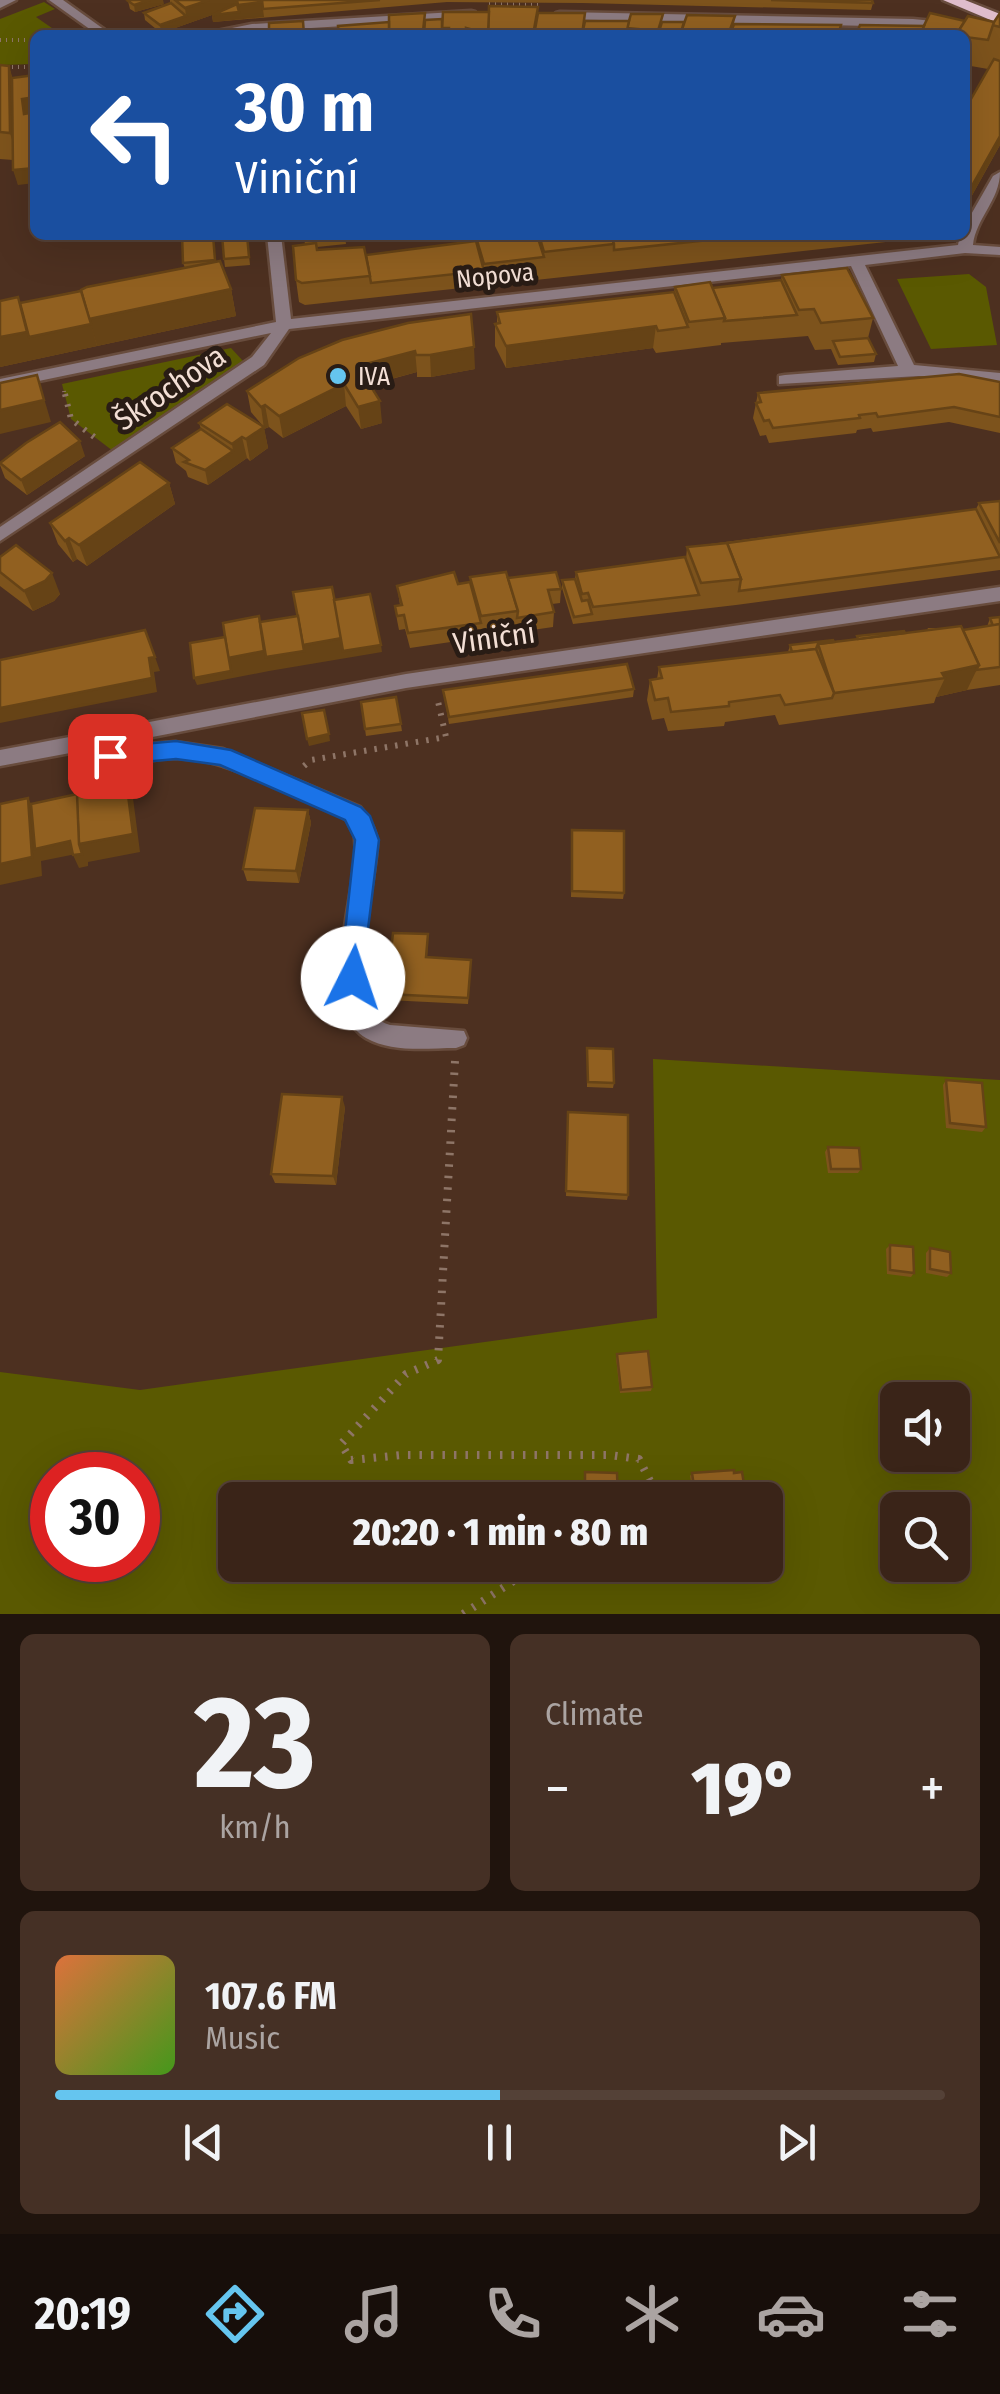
<!DOCTYPE html>
<html lang="en">
<head>
<meta charset="utf-8">
<style>
  :root { --surface:#3a2418; --page:#453025; --text:#f1f3f6; --muted:#aba4a2; --line:#544137; --accent:#65c5ef }
  body { margin:0; font-family:"Fira Sans Condensed",sans-serif; background:var(--page); color:var(--text); height:100vh; display:flex; flex-direction:column; font-size:38px; white-space:nowrap }
  * { box-sizing:border-box; margin:0 }
  p { font-size:32px; color:var(--muted) }
  .icon { flex:none; width:55px; height:55px; fill:none; stroke:currentColor; stroke-width:2; stroke-linecap:round; stroke-linejoin:round }
  .map { position:relative; height:1614px; overflow:hidden }
  .drawer { display:flex; flex-direction:column; gap:20px; padding:20px; background:#20140d; flex:1 }
  .drawer>* { flex:none }
  .banner { position:absolute; left:30px; top:30px; width:940px; height:210px; border-radius:15px; box-shadow:0 10px 40px #0002,0 0 0 2px var(--line); background:#1a4fa0; color:#fff; overflow:hidden }
  .fabs { position:absolute; left:880px; top:1382px; display:grid; gap:20px }
  .fabs a { display:grid; place-items:center; width:90px; height:90px; border-radius:15px; background:var(--surface); box-shadow:0 10px 40px #0002,0 0 0 2px var(--line); font-size:50px }
  .speed { position:absolute; left:30px; top:1452px; display:flex; gap:20px; font-size:50px; font-weight:700; text-align:center }
  .speed>* { display:grid; place-content:center; width:130px; height:130px; border-radius:50%; background:var(--surface); box-shadow:0 10px 40px #0002,0 0 0 2px var(--line); line-height:1 }
  .speed .limit { border:15px solid #d22; background:#fff; color:#111 }
  .pin { position:absolute; display:grid; place-items:center; width:85px; height:85px; color:#fff; margin:-42px; border-radius:20px; box-shadow:0 5px 15px #0006 }
  .me { position:absolute; width:110px; margin:-55px; rotate:4deg; stroke-linejoin:round; filter:drop-shadow(0 0 8px #0008) }
  .turn { display:flex; align-items:center; gap:35px; height:210px; padding:0 40px; font-size:45px }
  .turn .icon { width:130px; height:130px; stroke-width:2.5 }
  .turn b { display:block; font-size:70px; line-height:85px }
  .big { font-size:75px; font-weight:800; line-height:1.1 }
  .drawer .card { flex:1; display:flex; flex-direction:column; justify-content:center; gap:15px; min-width:0; padding:0 35px; border-radius:15px; background:var(--page) }
  .drawer .dial { align-items:center; gap:0 }
  .dial b { font-size:130px; line-height:1 }
  .song { display:flex; align-items:center; gap:30px }
  .cover { width:120px; height:120px; border-radius:15px; background:linear-gradient(135deg,hsl(20 70% 55%),hsl(100 70% 35%)) }
  .played { height:10px; border-radius:5px; background:linear-gradient(90deg,var(--accent) 50%,var(--line) 50%) }
  .keys { display:flex; justify-content:space-around; direction:ltr }
  .heat { display:flex; justify-content:space-between; align-items:center; font-size:55px; direction:ltr }
  .drawer .tiles { flex:1; display:grid; gap:20px; grid-template-columns:1fr 1fr }
  .card:last-child { grid-column:span 2 }
  .trip { position:absolute; left:218px; top:1482px; width:565px; height:100px; border-radius:15px; background:var(--surface); box-shadow:0 10px 40px #0002,0 0 0 2px var(--line); font-weight:800; line-height:100px; text-align:center }
  .tab-bar { display:flex; height:160px; justify-content:space-around; align-items:center; background:#170e0a; color:var(--muted) }
  .tab-bar .icon { width:70px; height:70px }
  .tab-bar .selected { color:var(--accent) }
  .tab-bar b { font-size:45px; color:var(--text) }
  .map>svg:first-child { display:block }
  .green { fill:#5a5901; fill-rule:evenodd }
  .lines { fill:none; stroke-linecap:round; stroke-linejoin:round }
  .lane-casing { stroke:#684c3d; stroke-width:5 }
  .street-casing { stroke:#684c3d; stroke-width:5 }
  .primary-casing { stroke:#684c3d; stroke-width:5 }
  .path-far2 { stroke:#8e7567; stroke-width:4; stroke-dasharray:1 5; stroke-linecap:butt }
  .path-far1 { stroke:#8e7567; stroke-width:6; stroke-dasharray:2.5 8; stroke-linecap:butt }
  .path { stroke:#8e7567; stroke-width:8; stroke-dasharray:2.5 9; stroke-linecap:butt }
  .lane { fill:#8c7b82; fill-rule:evenodd }
  .street { fill:#8c7b82; fill-rule:evenodd }
  .primary { fill:#dfbdcc; fill-rule:evenodd }
  .wall { fill:#7d531c }
  .shaded-wall { fill:#664316 }
  .building { fill:#916020; stroke:#664316; stroke-width:2.5 }
  .route { fill:#1a73e8; stroke:#114b97; stroke-width:2.5 }
  .poi-dot { fill:#65c5ef; stroke:#291c15; stroke-width:4 }
  .labels { text-anchor:middle; stroke-width:10; stroke-linejoin:round; paint-order:stroke }
  .far-street-label { font-size:25px; fill:#f3dfd5; stroke:#291c15 }
  .far-poi-label { font-size:25px; fill:#f3dfd5; stroke:#291c15; text-anchor:start }
  .street-label { font-size:30px; fill:#f3dfd5; stroke:#291c15 }
</style>
</head>
<body>
<div class="map">
<svg width="1000" height="1614" viewBox="0 0 1000 1614">
  <rect width="100%" height="100%" fill="#4d3020"/>
  <g class="green">
    <path d="M44 2 55 9 36 17 62 35H35V64L0 65V19Z"/>
    <path d="M969 274 986 287 997 345 931 349 897 279Z"/>
    <path d="M231 348 243 361 238 369 113 451 71 419 62 384Z"/>
    <path d="M653 1059 1000 1080V1614H0V1372L140 1390 657 1318ZM898 1400H952V1455H898ZM52 1475H138V1560H52ZM235 1500H765V1565H235ZM898 1510H952V1565H898Z"/>
  </g>
  <g class="lines">
    <defs>
      <path id="lane" d="M49 0H63L112 35H98Z"/>
      <g id="street">
        <path d="M0 0H16L0 8Z"/>
        <path d="M471 11 475 12V18L197 35 252 24Z"/>
        <path d="M560 12 913 19 943 22 960 35C943 35 930 28 913 27L556 19V13Z"/>
        <path d="M1000 172C1000 200 976 218 973 245L1000 247V255L965 253 865 265 914 365 1000 373V383L919 376 779 384V376L785 375 898 366 851 266 289 329 264 365 0 541V527L252 357 271 333 0 389V379L276 322 267 235H281L291 319 958 245 960 235H965V225L993 176Z"/>
        <path d="M1000 587V601L406 688 90 749 175 742 223 749 360 807C368 817 376 829 377 842 378 882 335 1010 390 1025L464 1031 467 1038 464 1045 456 1048C427 1048 392 1053 366 1038 304 1001 378 849 348 821 336 810 243 772 223 766 210 761 192 759 178 758 149 756 88 779 70 753L0 766V750L406 674Z"/>
      </g>
      <path id="primary" d="M943 0H965L1000 14V24Z"/>
    </defs>
    <use href="#lane" class="lane-casing"/>
    <use href="#street" class="street-casing"/>
    <use href="#primary" class="primary-casing"/>
    <g class="path-far2">
      <path d="M489 4 542 5"/>
      <path d="M167 35 183 31"/>
      <path d="M0 40H35"/>
      <path d="M0 67H35"/>
      <path d="M64 391 65 397"/>
    </g>
    <g class="path-far1">
      <path d="M65 394 71 419 98 440"/>
      <path d="M304 766 311 760 446 737 437 697"/>
    </g>
    <g class="path">
      <path d="M455 1061 438 1360 406 1374 341 1444 351 1460 402 1455H610L639 1459 650 1481 632 1500"/>
      <path d="M463 1614 538 1565"/>
    </g>
    <use href="#lane" class="lane"/>
    <use href="#street" class="street"/>
    <use href="#primary" class="primary"/>
  </g>
  <g class="wall">
    <path d="M170 0H872L873 3 871 10 582 3 447 2 213 22 212 15 161 33 145 20 144 13 170 4Z"/>
    <path d="M128 1 164 4 135 12 130 9Z"/>
    <path d="M425 13V20L538 13 585 21 684 22 735 16 734 24 841 25 839 35H339Z"/>
    <path d="M1000 13V145L965 208V103L971 99 988 69 965 65V35L924 26 965 21 994 22Z"/>
    <path d="M0 65 9 66 12 78 18 185 13 160 0 159Z"/>
    <path d="M213 235 216 262 231 289 236 316 97 346 96 343 97 346 0 367 20 303 185 268 183 263Z"/>
    <path d="M247 235 250 265 225 267 224 259Z"/>
    <path d="M304 235H345L346 244 317 247V250L366 255 477 244 476 237 494 235H950L305 305 299 302 296 280 305 245Z"/>
    <path d="M782 275 873 318 868 338 876 354 874 362 838 365 831 349 815 350 808 336 721 343V345L656 353 653 348 506 368 495 346V324H497V312L674 292 675 287 712 288 781 280Z"/>
    <path d="M408 323 475 369 431 377H417V372L370 385 382 423 361 429 346 406 283 438 269 427 264 429 268 448 250 461 247 458 208 485 188 477 186 471 176 463 172 448 201 429 199 423 262 425 251 412 247 391Z"/>
    <path d="M1000 382V433L949 422 873 432 871 428 857 430 856 433 769 443 766 435 760 436 753 418 758 393Z"/>
    <path d="M85 456 27 495 5 478 0 465V462Z"/>
    <path d="M169 483 175 504 87 566 77 559 73 562 58 544 50 523Z"/>
    <path d="M1000 501V570L736 605 573 624 562 588V580L575 579 576 572 686 559 687 547 976 509 979 503Z"/>
    <path d="M0 557 60 594 54 601 33 611 0 586Z"/>
    <path d="M470 577 508 578 561 589 560 603 552 604 554 612 553 627 410 648 405 629 399 630 397 620 395 606 400 605 397 586 471 583Z"/>
    <path d="M1000 617V685L967 690 936 697 934 703 779 725 775 715 725 722 724 726 668 731 664 718 652 720 647 700 650 680 657 679 659 667 788 652 790 645 857 639V636L905 633 927 630 928 628H945L963 630 987 627 990 618Z"/>
    <path d="M634 689 633 697 449 724 443 690Z"/>
    <path d="M396 697 402 731 366 736 361 702Z"/>
    <path d="M308 810 311 823 299 883 247 881 243 869Z"/>
    <path d="M572 830 624 893 623 899 571 897Z"/>
    <path d="M428 934 427 958 471 966 468 1004 387 1000 386 994Z"/>
    <path d="M587 1048 614 1083 613 1088 587 1087Z"/>
    <path d="M946 1080 986 1127 982 1132 946 1128 943 1085Z"/>
    <path d="M345 1107 336 1185 275 1183 271 1174Z"/>
    <path d="M568 1112 628 1195 627 1200 566 1196Z"/>
    <path d="M828 1147 861 1169 858 1173H828L825 1152Z"/>
    <path d="M890 1245 914 1273 911 1277 887 1274 886 1249Z"/>
    <path d="M930 1248 951 1273 947 1277 926 1273V1253Z"/>
    <path d="M617 1354 652 1387 651 1391 620 1393 616 1358Z"/>
    <path d="M692 1473H734L746 1496 743 1499 734 1500H694L690 1476Z"/>
  </g>
  <g class="shaded-wall">
    <path d="M150 0H163L164 4 135 12 134 5Z"/>
    <path d="M209 0H236L239 12 237 0 262 2 264 17 213 22 212 15 161 33 160 25 186 16 185 8Z"/>
    <path d="M9 66 17 93 18 160 10 133Z"/>
    <path d="M35 97V113L24 114 22 99Z"/>
    <path d="M1000 136V145L965 208V196Z"/>
    <path d="M35 168V183L18 185 13 170Z"/>
    <path d="M231 289 236 316 97 346 89 319Z"/>
    <path d="M91 324 97 346 0 367V337L28 325Z"/>
    <path d="M656 326 653 348 506 368V346Z"/>
    <path d="M474 347 475 369 431 377 430 355Z"/>
    <path d="M415 351 417 372 360 387 358 366Z"/>
    <path d="M37 375 51 422 0 434V410Z"/>
    <path d="M344 384 346 406 283 438 279 416Z"/>
    <path d="M380 401 382 423 361 429 358 407Z"/>
    <path d="M265 405 269 427 264 429 261 407Z"/>
    <path d="M264 427 268 448 250 461 246 439Z"/>
    <path d="M242 437 247 458 208 485 205 470 233 451 232 444Z"/>
    <path d="M80 441 85 456 27 495 21 480Z"/>
    <path d="M169 483 175 504 87 566 79 545Z"/>
    <path d="M69 538 77 559 73 562 65 541Z"/>
    <path d="M52 573 60 594 54 601 33 611 24 591Z"/>
    <path d="M263 636 303 645 342 638 381 645 382 652 269 671 197 685 194 678Z"/>
    <path d="M155 657 160 671 154 672 157 692 0 723V708Z"/>
    <path d="M979 665 967 690 936 697 945 678 942 673Z"/>
    <path d="M329 734 330 741 309 746 307 739Z"/>
    <path d="M126 779 133 798 140 852 88 862V866L79 868 73 855 79 844Z"/>
    <path d="M28 798 38 817 70 841 76 854 41 861 42 876 0 885V864Z"/>
    <path d="M308 810 311 823 299 883 296 871Z"/>
    <path d="M342 1097 345 1107 336 1185 333 1176Z"/>
  </g>
  <g class="building">
    <path d="M131 0H150L134 5 128 1Z"/>
    <path d="M175 0H209L185 8Z"/>
    <path d="M237 0H262V2L238 5Z"/>
    <path d="M262 0H380L263 9Z"/>
    <path d="M771 0H872L873 3Z"/>
    <path d="M171 3 186 16 160 25 144 13Z"/>
    <path d="M237 4 239 12 212 15Z"/>
    <path d="M489 6 538 7 533 35H488Z"/>
    <path d="M443 12H489L488 34 466 28V35H449V28H442Z"/>
    <path d="M425 13 423 31H414L415 35H389V15Z"/>
    <path d="M538 13H585L582 35 545 30 544 35H534Z"/>
    <path d="M930 13 965 21 956 35 920 34Z"/>
    <path d="M1000 13V27L992 25Z"/>
    <path d="M631 14H663L657 34 648 33 649 30 627 28Z"/>
    <path d="M687 15 735 16 728 35H680Z"/>
    <path d="M968 16 994 22 988 40 965 37V35H956Z"/>
    <path d="M442 19V35H424L425 20Z"/>
    <path d="M303 21 304 35H269V23Z"/>
    <path d="M585 21H629L626 35H582Z"/>
    <path d="M389 22V35H339L338 26Z"/>
    <path d="M662 22H684L680 35H658Z"/>
    <path d="M734 24 841 25 838 35H730Z"/>
    <path d="M860 25 924 26 920 35H856Z"/>
    <path d="M994 59 1000 61V136L969 191 971 186 965 184V106L966 97 971 99Z"/>
    <path d="M0 65 9 66 10 133 0 132Z"/>
    <path d="M35 75V97L22 99 24 114 35 112V168L13 170 12 78Z"/>
    <path d="M965 184 971 186 965 196Z"/>
    <path d="M182 235H213L215 260 183 263Z"/>
    <path d="M222 235H247L249 257 224 259Z"/>
    <path d="M494 235H537L544 257 484 264 476 237Z"/>
    <path d="M539 235H611L614 244 544 252Z"/>
    <path d="M611 235H756L614 250V244Z"/>
    <path d="M476 241 484 271 371 283 366 255Z"/>
    <path d="M316 243 317 250 364 247 370 276 302 283 296 280 293 246Z"/>
    <path d="M220 261 231 289 89 319 81 290 87 287Z"/>
    <path d="M847 268 873 318 821 323 814 309 799 310 782 275Z"/>
    <path d="M781 280 797 315 724 321 725 318 712 288Z"/>
    <path d="M710 282 725 318 689 322 675 287Z"/>
    <path d="M81 291 91 324 29 337 20 303Z"/>
    <path d="M674 292 688 327 658 331 656 326 506 346 495 324 500 323 497 312Z"/>
    <path d="M18 297 27 332 0 337V301Z"/>
    <path d="M471 314 474 347 430 355H416L415 351 358 366 380 401 358 407 344 384 279 416 265 405 261 407 247 391 299 358 342 340 408 323Z"/>
    <path d="M868 338 876 354 840 357 833 341Z"/>
    <path d="M959 374 1000 382V417L954 407 878 417 876 413 859 415 860 418 773 428 769 420 764 421 756 403 761 402 758 393Z"/>
    <path d="M37 375 44 400 0 410V383Z"/>
    <path d="M227 404 264 427 246 439 242 437 232 444 199 423Z"/>
    <path d="M60 422 80 441 21 480 0 463 26 443Z"/>
    <path d="M201 429 233 451 205 470 184 462 189 460 172 448Z"/>
    <path d="M140 462 169 483 79 545 69 538 65 541 50 523Z"/>
    <path d="M1000 501V543L979 503Z"/>
    <path d="M976 509 1000 557 739 591 741 579 727 543 720 544Z"/>
    <path d="M727 543 741 579 701 583 687 547Z"/>
    <path d="M16 545 52 573 45 581 24 591 0 572V557Z"/>
    <path d="M685 557 699 595 593 607 588 593 582 594 576 572Z"/>
    <path d="M454 572 458 584 470 582 481 623 408 633 404 615 397 616 395 606 402 605 397 586Z"/>
    <path d="M506 572 518 611 481 616 470 577Z"/>
    <path d="M556 572 561 589 548 590 554 612 517 618 518 611 508 578Z"/>
    <path d="M575 579 582 601 588 600 592 614 574 617 562 580Z"/>
    <path d="M332 587 342 638 303 645 293 592Z"/>
    <path d="M370 594 381 645 343 651 334 600Z"/>
    <path d="M259 616 264 651 228 658 223 623Z"/>
    <path d="M298 616 304 651 266 657 260 622Z"/>
    <path d="M1000 617V624L993 626 990 618Z"/>
    <path d="M1000 624V667L976 670 979 665 963 630Z"/>
    <path d="M961 626 979 665 942 673 945 678 834 693 818 644Z"/>
    <path d="M145 630 155 657 149 658 152 678 0 708V660Z"/>
    <path d="M904 631 905 633 858 639 857 636Z"/>
    <path d="M225 637 231 671 194 678 190 643Z"/>
    <path d="M833 640 834 642 818 644 816 649 792 652 790 645Z"/>
    <path d="M816 649 834 693 832 698 785 705 780 695 729 702V706L671 712 668 698 655 700 650 680 662 678 659 667Z"/>
    <path d="M627 664 634 689 449 717 443 690Z"/>
    <path d="M396 697 401 724 365 729 361 702Z"/>
    <path d="M324 710 329 734 307 739 302 713Z"/>
    <path d="M126 779 133 834 79 844 76 788Z"/>
    <path d="M77 794 79 844 82 854 73 855 70 841 35 849 31 804Z"/>
    <path d="M28 798 32 857 0 864V804Z"/>
    <path d="M255 808 308 810 296 871 243 869Z"/>
    <path d="M572 830 624 831V893L572 891Z"/>
    <path d="M393 933 428 934 426 957 471 960 468 998 386 994Z"/>
    <path d="M587 1048 613 1049 614 1083 588 1082Z"/>
    <path d="M946 1080 982 1083 986 1127 950 1123Z"/>
    <path d="M282 1094 342 1097 333 1176 271 1174Z"/>
    <path d="M568 1112 628 1115V1195L566 1191Z"/>
    <path d="M828 1147 859 1148 861 1169H831Z"/>
    <path d="M890 1245 913 1247 914 1273 890 1270Z"/>
    <path d="M930 1248 950 1252 951 1273 930 1269Z"/>
    <path d="M648 1351 652 1387 621 1390 617 1354Z"/>
    <path d="M734 1470V1473L742 1472 746 1496 720 1500H696L692 1473Z"/>
    <path d="M585 1472 617 1473 618 1500H585Z"/>
  </g>
  <path class="route" d="M176 741 231 750 361 807 370 816 379 840 361 986 353 990 344 986 340 978 355 840 345 820 220 765 176 759 110 765 99 756 110 747Z"/>
  <circle class="poi-dot" cx="338" cy="376" r="10"/>
  <g class="labels">
    <g class="far-street-label">
      <text transform="translate(495 275) rotate(-6)" y="9">Nopova</text>
    </g>
    <g class="far-poi-label">
      <text x="358" y="385">IVA</text>
    </g>
    <g class="street-label">
      <text transform="translate(170 388) rotate(-34)" y="10">Škrochova</text>
      <text transform="translate(494 638) rotate(-8)" y="10">Viniční</text>
    </g>
  </g>
</svg>
<div class="fabs">
<a><svg class="icon" aria-label="sound" viewBox="0 0 24 24"><path d="M4 9h4l5-4v14l-5-4H4zM17 9q2 3 0 6"/></svg></a>
<a><svg class="icon" aria-label="search" viewBox="0 0 24 24"><circle cx="10" cy="10" r="6"/><path d="M15 15l6 6"/></svg></a>
</div>
<div class="speed"><div class="limit">30</div></div>
<div class="pin" style="left:110px;top:756px;background:#d93025"><svg class="icon" aria-label="arrive" viewBox="0 0 24 24"><path d="M6 21V4h12l-3 4 3 4H6"/></svg></div>
<svg class="me" style="left:353px;top:978px" viewBox="-20 -20 40 40"><circle r="19" fill="#fff"/><path d="M0-13L10 11 0 6-10 11z" fill="#1a73e8"/></svg>
<div class="trip">20:20 · 1 min · 80 m</div>
<div class="banner">
<div class="turn"><svg class="icon" aria-label="left" viewBox="0 0 24 24"><path d="M17 20v-9H6M10 6l-5 5 5 5"/></svg><div><b>30 m</b>Viniční</div></div>
</div>
</div>
<section class="drawer">
<div class="tiles">
<div class="card dial"><b>23</b><p>km/h</p></div>
<div class="card"><p>Climate</p>
<div class="heat"><a>−</a><b class="big">19°</b><a>+</a></div>
</div>
<div class="card">
<div class="song"><i class="cover"></i><div><b>107.6 FM</b><p>Music</p></div></div>
<div class="played"></div>
<div class="keys"><svg class="icon" aria-label="previous" viewBox="0 0 24 24"><path d="M18 5L8 12l10 7zM5 5v14"/></svg><svg class="icon" aria-label="pause" viewBox="0 0 24 24"><path d="M8 5v14M16 5v14"/></svg><svg class="icon" aria-label="next" viewBox="0 0 24 24"><path d="M6 5l10 7-10 7zM19 5v14"/></svg></div>
</div>
</div>
</section>
<nav class="tab-bar">
<b>20:19</b>
<svg class="icon selected" aria-label="directions" viewBox="0 0 24 24"><path d="M12 3l9 9-9 9-9-9zM9 14v-3h6M13 9l2 2-2 2"/></svg>
<svg class="icon" aria-label="music" viewBox="0 0 24 24"><path d="M9 18V5l10-2v13"/><circle cx="6" cy="18" r="3"/><circle cx="16" cy="16" r="3"/></svg>
<svg class="icon" aria-label="phone" viewBox="0 0 24 24"><path d="M5 4h4l2 5-3 2q2 4 5 5l2-3 5 2v4C11 20 4 13 5 4z"/></svg>
<svg class="icon" aria-label="climate" viewBox="0 0 24 24"><path d="M12 3v18M4 7l16 10M4 17L20 7"/></svg>
<svg class="icon" aria-label="car" viewBox="0 0 24 24"><path d="M5 17H2v-5l4-1 3-4h7l3 4 3 1v5h-3M9 17h6M6 11h13"/><circle cx="7" cy="17" r="2"/><circle cx="17" cy="17" r="2"/></svg>
<svg class="icon" aria-label="filters" viewBox="0 0 24 24"><path d="M4 7h16M4 17h16"/><circle cx="9" cy="7" r="2"/><circle cx="15" cy="17" r="2"/></svg>
</nav>
</body>
</html>
